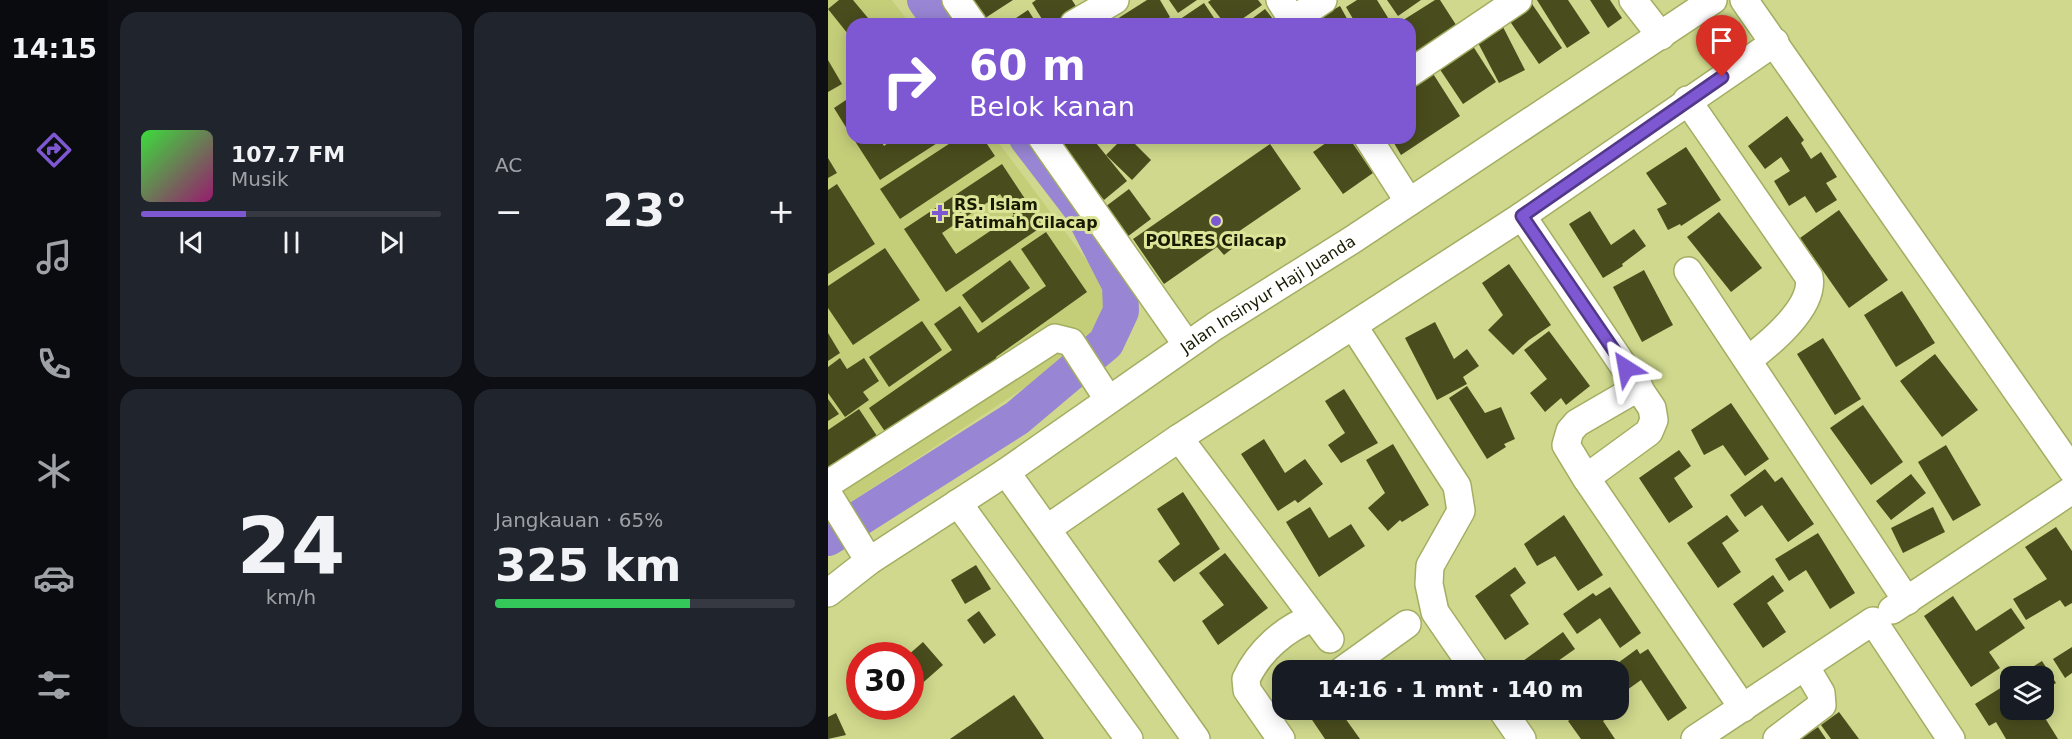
<!DOCTYPE html>
<html lang="id">
<head>
<meta charset="utf-8">
<style>
  :root { --surface:#171b24; --page:#20242c; --text:#f1f3f6; --muted:#9ea1a6; --line:#363941; --accent:#7e58d2 }
  body { margin:0; font-family:"DejaVu Sans",sans-serif; background:var(--page); color:var(--text); height:100vh; display:flex; flex-direction:column; font-size:22px; white-space:nowrap }
  * { box-sizing:border-box; margin:0 }
  p { font-size:20px; color:var(--muted) }
  .icon { flex:none; width:33px; height:33px; fill:none; stroke:currentColor; stroke-width:2; stroke-linecap:round; stroke-linejoin:round }
  .map { position:relative; flex:1; overflow:hidden }
  .side { display:flex; flex-direction:column; gap:12px; padding:12px; background:#0d0f14; width:720px }
  .side>* { flex:none }
  .hud { position:absolute; left:18px; top:18px; width:570px; height:126px; border-radius:18px; box-shadow:0 3px 15px #0003; background:#7e58d2; color:#fff; overflow:hidden }
  .tools { position:absolute; left:1172px; top:666px; display:grid; gap:12px }
  .tools a { display:grid; place-items:center; width:54px; height:54px; border-radius:12px; background:var(--surface); box-shadow:0 3px 15px #0003; font-size:30px }
  .speed { position:absolute; left:18px; top:642px; display:flex; gap:12px; font-size:30px; font-weight:700; text-align:center }
  .speed>* { display:grid; place-content:center; width:78px; height:78px; border-radius:50%; background:var(--surface); box-shadow:0 3px 15px #0003; line-height:1 }
  .speed .limit { border:9px solid #d22; background:#fff; color:#111 }
  .pin { position:absolute; display:grid; place-items:center; width:51px; height:51px; color:#fff; margin:-62px -26px; border-radius:50% 50% 50% 0; rotate:-45deg; box-shadow:0 0 6px #0007 }
  .pin .icon { rotate:45deg }
  .me { position:absolute; width:66px; margin:-33px; rotate:326deg; stroke-linejoin:round; filter:drop-shadow(0 0 4px #0008) }
  .turn { display:flex; align-items:center; gap:21px; height:126px; padding:0 24px; font-size:27px }
  .turn .icon { width:78px; height:78px; stroke-width:2.5 }
  .turn b { display:block; font-size:42px; line-height:51px }
  .big { font-size:45px; font-weight:600; line-height:1.1 }
  .side .tile { flex:1; display:flex; flex-direction:column; justify-content:center; gap:9px; min-width:0; padding:0 21px; border-radius:18px; background:var(--page) }
  .side .dial { align-items:center; gap:0 }
  .dial b { font-size:78px; line-height:1 }
  .song { display:flex; align-items:center; gap:18px }
  .cover { width:72px; height:72px; border-radius:9px; background:linear-gradient(135deg,hsl(120 70% 55%),hsl(320 70% 35%)) }
  .played { height:6px; border-radius:3px; background:linear-gradient(90deg,var(--accent) 35%,var(--line) 35%) }
  .keys { display:flex; justify-content:space-around; direction:ltr }
  .heat { display:flex; justify-content:space-between; align-items:center; font-size:33px; direction:ltr }
  .charge { height:9px; border-radius:4px; background:linear-gradient(90deg,#34c759 65%,var(--line) 0) }
  .side .tiles { flex:1; display:grid; gap:12px; grid-template-columns:repeat(2,1fr) }
  .trip { position:absolute; left:444px; top:660px; width:357px; height:60px; border-radius:18px; background:var(--surface); box-shadow:0 3px 15px #0003; font-weight:600; line-height:60px; text-align:center }
  main { display:flex; flex:1; min-height:0 }
  .tab-bar { display:flex; flex-direction:column; width:108px; justify-content:space-around; align-items:center; background:#090b0e; color:var(--muted) }
  .tab-bar .icon { width:42px; height:42px }
  .tab-bar .selected { color:var(--accent) }
  .tab-bar b { font-size:27px; color:var(--text) }
  .map>svg:first-child { display:block }
  .built { fill:#c4ce79 }
  .lines { fill:none; stroke-linecap:round; stroke-linejoin:round }
  .river { stroke:#9885d4; stroke-width:36 }
  .building { fill:#494d1d; fill-rule:evenodd }
  .minor-casing { stroke:#a4ad62; stroke-width:30 }
  .minor { stroke:#fff; stroke-width:27 }
  .route-casing { stroke:#523988; stroke-width:15 }
  .route { stroke:#7e58d2; stroke-width:10 }
  .poi-dot { fill:#7e58d2; stroke:#dce598; stroke-width:2 }
  .labels { text-anchor:middle; stroke-width:6; stroke-linejoin:round; paint-order:stroke }
  .poi-label { font-size:16px; font-weight:bold; fill:#181a00; stroke:#dce598; text-anchor:start }
  .street-label { font-size:16px; fill:#181a00; stroke:#dce598 }
</style>
</head>
<body>
<main>
<nav class="tab-bar">
<b>14:15</b>
<svg class="icon selected" aria-label="directions" viewBox="0 0 24 24"><path d="M12 3l9 9-9 9-9-9zM9 14v-3h6M13 9l2 2-2 2"/></svg>
<svg class="icon" aria-label="music" viewBox="0 0 24 24"><path d="M9 18V5l10-2v13"/><circle cx="6" cy="18" r="3"/><circle cx="16" cy="16" r="3"/></svg>
<svg class="icon" aria-label="phone" viewBox="0 0 24 24"><path d="M5 4h4l2 5-3 2q2 4 5 5l2-3 5 2v4C11 20 4 13 5 4z"/></svg>
<svg class="icon" aria-label="climate" viewBox="0 0 24 24"><path d="M12 3v18M4 7l16 10M4 17L20 7"/></svg>
<svg class="icon" aria-label="car" viewBox="0 0 24 24"><path d="M5 17H2v-5l4-1 3-4h7l3 4 3 1v5h-3M9 17h6M6 11h13"/><circle cx="7" cy="17" r="2"/><circle cx="17" cy="17" r="2"/></svg>
<svg class="icon" aria-label="filters" viewBox="0 0 24 24"><path d="M4 7h16M4 17h16"/><circle cx="9" cy="7" r="2"/><circle cx="15" cy="17" r="2"/></svg>
</nav>
<section class="side">
<div class="tiles">
<div class="tile">
<div class="song"><i class="cover"></i><div><b>107.7 FM</b><p>Musik</p></div></div>
<div class="played"></div>
<div class="keys"><svg class="icon" aria-label="previous" viewBox="0 0 24 24"><path d="M18 5L8 12l10 7zM5 5v14"/></svg><svg class="icon" aria-label="pause" viewBox="0 0 24 24"><path d="M8 5v14M16 5v14"/></svg><svg class="icon" aria-label="next" viewBox="0 0 24 24"><path d="M6 5l10 7-10 7zM19 5v14"/></svg></div>
</div>
<div class="tile"><p>AC</p>
<div class="heat"><a>−</a><b class="big">23°</b><a>+</a></div>
</div>
<div class="tile dial"><b>24</b><p>km/h</p></div>
<div class="tile"><p>Jangkauan · 65%</p><b class="big">325 km</b><div class="charge"></div></div>
</div>
</section>
<div class="map">
<svg width="1244" height="739" viewBox="0 0 1244 739">
  <rect width="100%" height="100%" fill="#cfd88c"/>
  <path class="built" d="M0 0H64L82 24H24V138H167L280 289 279 312 266 342 0 517Z"/>
  <g class="lines">
    <g class="river">
      <path d="M97 0 114 24"/>
      <path d="M0 538 189 418 278 343 293 311 292 285 252 207 199 138"/>
    </g>
  </g>
  <g class="building">
    <path d="M11 0H25L45 24H24V39L0 9Z"/>
    <path d="M137 0H185L151 22Z"/>
    <path d="M208 0H244L251 11 231 24H217L204 3Z"/>
    <path d="M319 0H332L342 17 331 24H292L289 19Z"/>
    <path d="M341 0H369L350 13Z"/>
    <path d="M383 0H430L434 5 407 24H397L380 2Z"/>
    <path d="M529 0H549L562 21 557 24H528L518 7Z"/>
    <path d="M559 0H593L570 16Z"/>
    <path d="M607 0H612L632 31 591 58 582 43V24H569Z"/>
    <path d="M709 0H740L762 33 739 48Z"/>
    <path d="M762 0H782L794 18 780 28Z"/>
    <path d="M702 1 734 48 711 64 679 17Z"/>
    <path d="M376 3 390 24H345Z"/>
    <path d="M512 6 522 24H479Z"/>
    <path d="M437 9 449 24H417Z"/>
    <path d="M200 10 209 24H179Z"/>
    <path d="M673 23 697 70 671 83 647 37Z"/>
    <path d="M641 40 668 82 635 104 607 62Z"/>
    <path d="M0 60 14 84 0 92Z"/>
    <path d="M604 72 632 116 573 155 563 138H582V87Z"/>
    <path d="M24 96V137L6 108Z"/>
    <path d="M959 116 976 140 973 143 983 159 993 152 1009 177 998 183 1009 200 988 213 977 196 961 206 946 181 962 171 953 157 937 169 920 146Z"/>
    <path d="M25 138H51L56 146 67 138H117L52 180Z"/>
    <path d="M130 138H155L167 156 72 219 52 189Z"/>
    <path d="M225 138H264L299 181 276 200Z"/>
    <path d="M295 138H301L323 160 304 180 278 155Z"/>
    <path d="M505 138H521L545 173 515 194 485 152Z"/>
    <path d="M442 144 473 189 410 232 416 239 396 255 389 247 336 284 305 239Z"/>
    <path d="M858 147 893 200 853 226 852 224 840 230 829 209 839 204 818 173Z"/>
    <path d="M0 158 9 173 0 178Z"/>
    <path d="M174 164 215 226 118 292 76 229ZM172 194 186 215 128 254 114 233Z"/>
    <path d="M9 184 47 244 0 274V190Z"/>
    <path d="M301 189 323 219 299 237 277 207Z"/>
    <path d="M1011 210 1060 280 1021 308 972 238Z"/>
    <path d="M762 211 783 245 806 229 818 246 794 264 795 266 775 278 741 224Z"/>
    <path d="M891 212 934 268 903 292 859 237Z"/>
    <path d="M218 232 259 292 168 357 173 365 147 383 142 375 58 433 41 408 124 350 106 324 132 306 150 333 218 286 193 249Z"/>
    <path d="M57 248 92 300 25 345 0 308V286Z"/>
    <path d="M182 260 202 288 154 323 134 295Z"/>
    <path d="M681 264 723 325 701 340 685 355 660 330 675 315 654 283Z"/>
    <path d="M816 270 845 325 814 342 785 287Z"/>
    <path d="M1074 291 1107 343 1068 367 1036 315Z"/>
    <path d="M94 321 114 350 61 387 41 357Z"/>
    <path d="M607 322 626 359 639 349 651 366 635 377 639 384 609 400 577 338Z"/>
    <path d="M721 331 762 386 738 405 733 398 717 412 702 393 719 379 696 350Z"/>
    <path d="M0 333 12 353 0 361Z"/>
    <path d="M995 338 1033 399 1007 415 969 354Z"/>
    <path d="M1107 354 1150 410 1114 437 1072 381Z"/>
    <path d="M12 358 19 369 36 358 51 381 35 392 41 400 17 417 0 393V367Z"/>
    <path d="M639 386 657 413 673 407 687 439 676 444 678 447 659 459 621 398Z"/>
    <path d="M516 389 550 443 513 463 500 445 517 433 497 401Z"/>
    <path d="M0 399 11 414 0 421Z"/>
    <path d="M903 403 941 459 917 476 895 445 876 455 863 430Z"/>
    <path d="M1035 405 1075 462 1043 485 1002 428Z"/>
    <path d="M31 409 49 436 0 468V430Z"/>
    <path d="M436 439 457 473 477 459 495 484 470 503 467 500 450 511 413 454Z"/>
    <path d="M565 444 601 505 574 522 572 520 560 531 540 508 557 493 538 460Z"/>
    <path d="M1118 445 1153 505 1125 521 1090 462Z"/>
    <path d="M851 450 863 466 846 478 865 507 841 523 811 478Z"/>
    <path d="M937 469 947 482 954 477 986 524 960 542 934 505 917 517 902 495Z"/>
    <path d="M1083 474 1098 493 1063 520 1048 501Z"/>
    <path d="M355 492 392 549 346 582 330 561 352 544 329 509Z"/>
    <path d="M482 507 501 538 523 524 537 546 491 577 458 522Z"/>
    <path d="M1105 507 1117 532 1075 553 1063 528Z"/>
    <path d="M736 515 775 575 750 591 727 556 709 566 696 544Z"/>
    <path d="M899 515 911 531 894 543 913 572 890 588 859 543Z"/>
    <path d="M1228 527 1244 551V603L1237 607 1232 600 1198 620 1185 599 1219 579 1197 547Z"/>
    <path d="M990 533 1027 593 1002 609 978 570 961 581 947 559Z"/>
    <path d="M397 553 440 608 390 645 374 621 396 605 371 573Z"/>
    <path d="M148 565 163 589 137 604 123 580Z"/>
    <path d="M687 567 698 583 682 595 701 624 677 640 647 596Z"/>
    <path d="M945 575 956 591 939 603 958 632 935 648 905 604Z"/>
    <path d="M782 587 813 633 792 648 772 618 749 634 735 614 765 593 768 596Z"/>
    <path d="M1125 596 1148 631 1183 608 1197 628 1161 652 1172 668 1143 687 1096 616Z"/>
    <path d="M151 611 168 635 156 644 139 620Z"/>
    <path d="M735 632 747 649 730 661 736 670H702L695 661Z"/>
    <path d="M95 642 115 665 90 687 82 678V656H79Z"/>
    <path d="M1244 647V673L1237 678 1225 659Z"/>
    <path d="M809 649 812 654 820 649 859 708 840 721 813 680 799 690 790 679V670L783 668Z"/>
    <path d="M1214 661 1228 683 1215 691V676H1190Z"/>
    <path d="M1182 682V710H1212L1230 739H1178L1168 722 1161 726 1147 704Z"/>
    <path d="M186 695 216 739H122Z"/>
    <path d="M480 710H515L512 711 532 739H497L478 711Z"/>
    <path d="M756 710H791L775 721 787 739H753L740 721Z"/>
    <path d="M1011 712 1031 739H1003L993 725Z"/>
    <path d="M8 713 18 735 0 739V717Z"/>
    <path d="M990 727 998 739H972Z"/>
  </g>
  <g class="lines">
    <defs>
      <g id="minor">
        <path d="M128 0 145 24"/>
        <path d="M452 0 467 24"/>
        <path d="M805 0 833 36"/>
        <path d="M916 0 1244 470"/>
        <path d="M465 20 495 0"/>
        <path d="M246 24 287 0"/>
        <path d="M582 73 690 0"/>
        <path d="M859 100 981 277C987 307 941 344 920 360"/>
        <path d="M214 138 359 345"/>
        <path d="M540 138 581 202"/>
        <path d="M694 216 824 408 826 420 821 432 758 478"/>
        <path d="M860 271 1079 601"/>
        <path d="M526 327 629 486 633 511 602 566 601 584 607 612 647 670"/>
        <path d="M811 387 749 423 742 431 738 445 758 478 915 708"/>
        <path d="M351 438 502 639"/>
        <path d="M178 472 368 739"/>
        <path d="M0 484 227 338 243 342 280 399"/>
        <path d="M0 494 41 561"/>
        <path d="M130 503 301 739"/>
        <path d="M220 528 351 438 694 216 947 42"/>
        <path id="s1" d="M0 593 41 561 178 472 387 326 524 240 885 0"/>
        <path d="M1064 610 1244 490"/>
        <path d="M515 670 579 624"/>
        <path d="M674 710 694 739"/>
        <path d="M453 739 419 690 418 679C431 651 457 628 485 618"/>
        <path d="M867 739 1045 621 1123 739"/>
        <path d="M949 739 994 705 993 693 977 666"/>
      </g>
    </defs>
    <use href="#minor" class="minor-casing"/>
    <use href="#minor" class="minor"/>
  </g>
  <g class="lines">
    <defs>
      <path id="route" d="M798 368 694 216 894 77"/>
    </defs>
    <use href="#route" class="route-casing"/>
    <use href="#route" class="route"/>
  </g>
  <g class="poi-dot">
    <path d="M109 204h6v6h6v6h-6v6h-6v-6h-6v-6h6z"/>
    <circle cx="388" cy="221" r="6"/>
  </g>
  <g class="labels">
    <g class="poi-label">
      <text x="126" y="210">RS. Islam<tspan x="126" dy="18">Fatimah Cilacap</tspan></text>
      <text x="388" y="246" text-anchor="middle">POLRES Cilacap</text>
    </g>
    <g class="street-label">
      <text dy="6" stroke="none"><textPath href="#s1" startOffset="532">Jalan Insinyur Haji Juanda</textPath></text>
    </g>
  </g>
</svg>
<div class="tools">
<a><svg class="icon" aria-label="layers" viewBox="0 0 24 24"><path d="M12 4l9 5-9 5-9-5zM3 14l9 5 9-5"/></svg></a>
</div>
<div class="speed"><div class="limit">30</div></div>
<div class="pin" style="left:894px;top:77px;background:#d93025"><svg class="icon" aria-label="arrive" viewBox="0 0 24 24"><path d="M6 21V4h12l-3 4 3 4H6"/></svg></div>
<svg class="me" style="left:798px;top:368px" viewBox="-20 -20 40 40"><path d="M0-17L14 15 0 8-14 15z" fill="#7e58d2" stroke="#fff" stroke-width="4"/></svg>
<div class="trip">14:16 · 1 mnt · 140 m</div>
<div class="hud">
<div class="turn"><svg class="icon" aria-label="right" viewBox="0 0 24 24"><path d="M7 20v-9h11M14 6l5 5-5 5"/></svg><div><b>60 m</b>Belok kanan</div></div>
</div>
</div>
</main>
</body>
</html>
